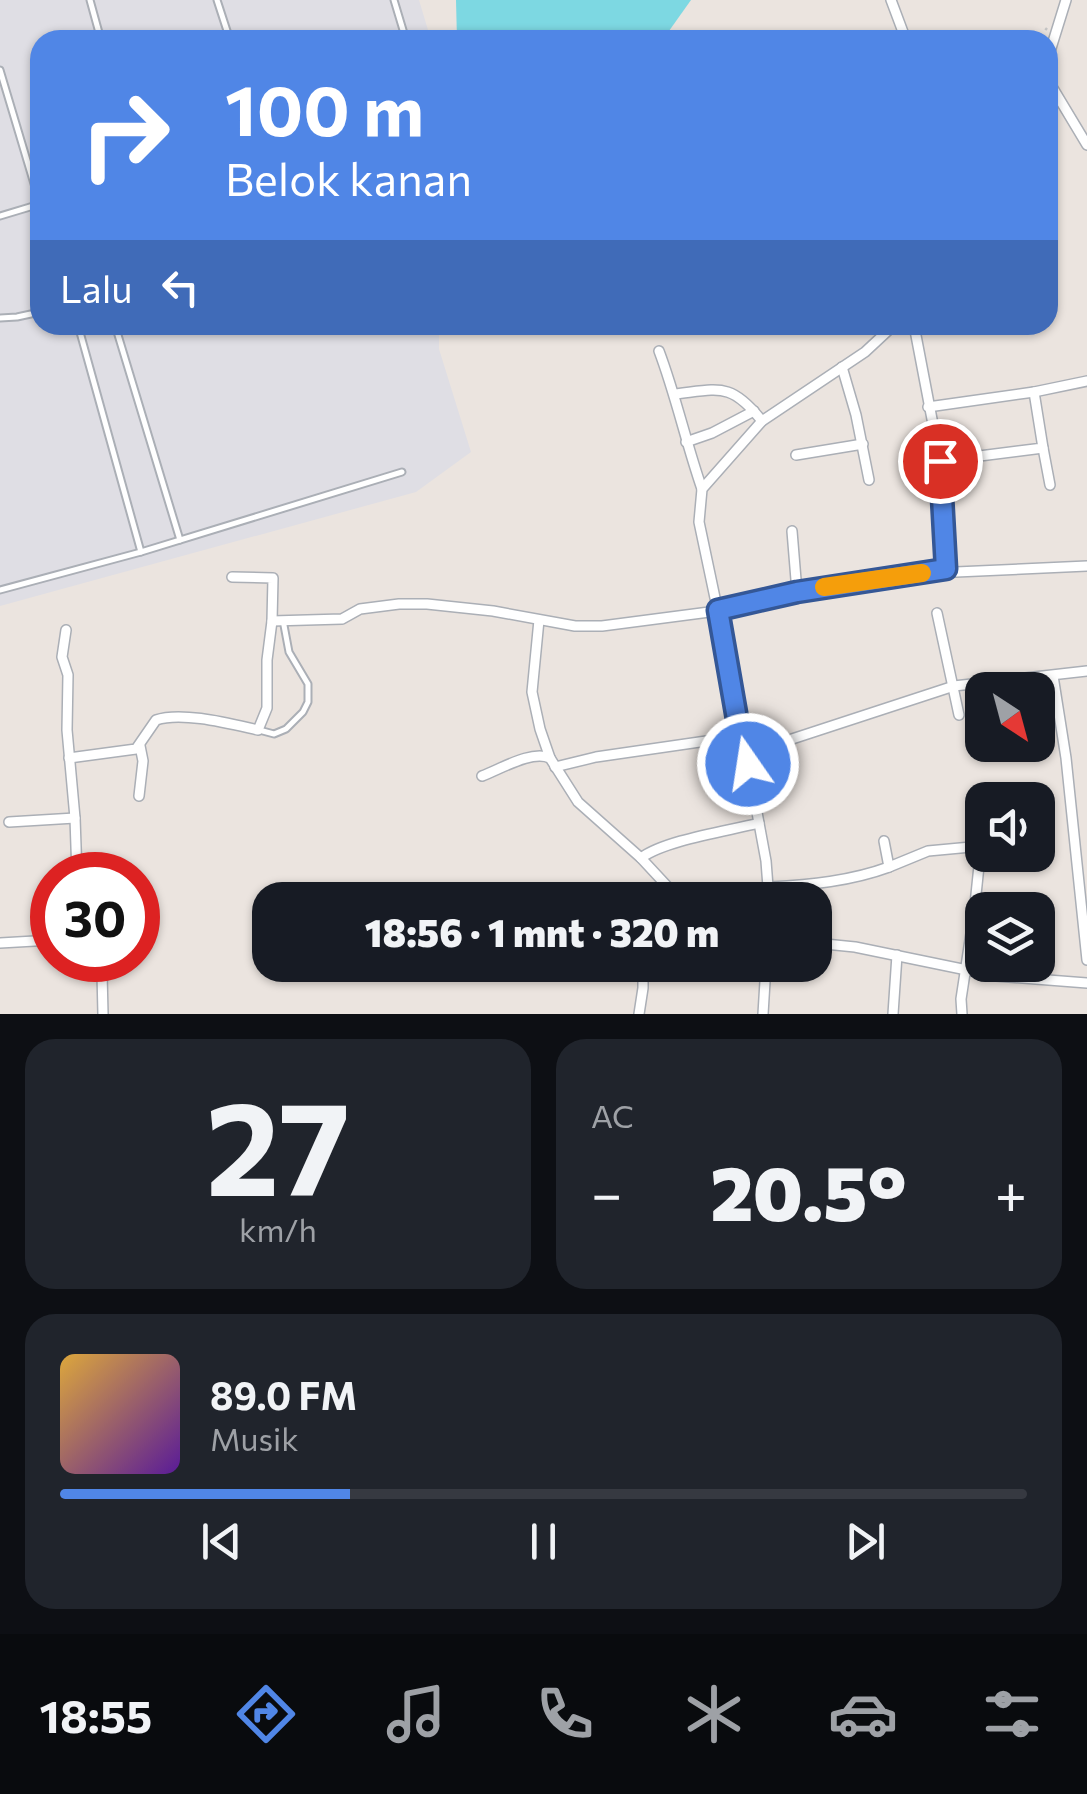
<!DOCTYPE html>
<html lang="id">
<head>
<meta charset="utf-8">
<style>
  :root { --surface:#171b24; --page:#20242c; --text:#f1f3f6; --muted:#9ea1a6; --line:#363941; --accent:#5086e6 }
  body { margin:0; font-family:Commissioner,sans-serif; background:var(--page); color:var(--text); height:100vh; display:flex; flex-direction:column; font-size:38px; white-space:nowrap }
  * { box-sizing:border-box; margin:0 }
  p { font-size:32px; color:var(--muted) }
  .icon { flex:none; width:55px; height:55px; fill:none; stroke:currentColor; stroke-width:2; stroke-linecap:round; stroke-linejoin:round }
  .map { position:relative; height:1014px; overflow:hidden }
  .sheet { display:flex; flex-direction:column; gap:25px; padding:25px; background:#0d0f14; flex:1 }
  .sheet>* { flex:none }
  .guide { position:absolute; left:30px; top:30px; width:1028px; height:305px; border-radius:30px; box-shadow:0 2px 8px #0004; background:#5086e6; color:#fff; overflow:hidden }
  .needle { width:65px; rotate:144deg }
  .buttons { position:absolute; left:965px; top:672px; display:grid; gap:20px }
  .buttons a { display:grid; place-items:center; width:90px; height:90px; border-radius:20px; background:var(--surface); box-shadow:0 2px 8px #0004; font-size:50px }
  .speed { position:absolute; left:30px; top:852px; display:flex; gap:20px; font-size:50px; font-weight:700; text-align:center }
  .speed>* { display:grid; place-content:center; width:130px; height:130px; border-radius:50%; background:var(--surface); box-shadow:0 2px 8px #0004; line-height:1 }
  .speed .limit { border:15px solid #d22; background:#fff; color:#111 }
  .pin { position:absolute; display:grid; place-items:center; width:85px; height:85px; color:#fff; margin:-42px; border:5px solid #fff; border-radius:50%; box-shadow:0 2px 10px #0007 }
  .me { position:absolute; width:110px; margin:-55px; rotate:347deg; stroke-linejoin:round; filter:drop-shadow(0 0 8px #0008) }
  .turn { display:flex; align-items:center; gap:35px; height:210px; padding:0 30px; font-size:45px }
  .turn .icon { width:130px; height:130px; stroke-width:2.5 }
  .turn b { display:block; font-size:70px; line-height:85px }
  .then { display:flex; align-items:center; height:95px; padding:0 30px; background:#0003; gap:20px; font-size:38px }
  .big { font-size:75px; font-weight:800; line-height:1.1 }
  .sheet .tile { flex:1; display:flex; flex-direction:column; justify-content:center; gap:15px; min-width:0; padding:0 35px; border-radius:30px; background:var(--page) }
  .sheet .dial { align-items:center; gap:0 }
  .dial b { font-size:130px; line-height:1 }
  .song { display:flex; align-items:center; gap:30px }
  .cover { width:120px; height:120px; border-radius:15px; background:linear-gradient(135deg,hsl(40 70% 55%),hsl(270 70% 35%)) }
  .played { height:10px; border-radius:5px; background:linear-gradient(90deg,var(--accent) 30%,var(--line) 30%) }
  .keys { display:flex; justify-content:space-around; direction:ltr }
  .heat { display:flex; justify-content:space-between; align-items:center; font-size:55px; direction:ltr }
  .sheet .tiles { flex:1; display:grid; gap:25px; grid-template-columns:1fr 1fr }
  .tile:last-child { grid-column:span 2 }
  .trip { position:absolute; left:252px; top:882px; width:580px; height:100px; border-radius:30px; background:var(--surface); box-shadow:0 2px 8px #0004; font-weight:800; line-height:100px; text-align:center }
  .menu { display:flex; height:160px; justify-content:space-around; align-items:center; background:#090b0e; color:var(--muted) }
  .menu .icon { width:70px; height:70px }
  .menu .current { color:var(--accent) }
  .menu b { font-size:45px; color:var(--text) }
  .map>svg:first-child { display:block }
  .industrial { fill:#dfdee4 }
  .water { fill:#7dd8e2 }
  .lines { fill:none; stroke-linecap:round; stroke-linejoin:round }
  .service-casing { stroke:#abafb6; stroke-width:9 }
  .minor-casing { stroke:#abafb6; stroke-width:12 }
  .path { stroke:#c4c4c4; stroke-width:2.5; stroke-dasharray:8 5; stroke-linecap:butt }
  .service { stroke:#fff; stroke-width:5 }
  .minor { stroke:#fff; stroke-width:9 }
  .route-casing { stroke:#345796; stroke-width:25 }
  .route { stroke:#5086e6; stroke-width:18 }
  .slow { stroke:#f59e0b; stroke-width:18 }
</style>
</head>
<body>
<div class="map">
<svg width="1087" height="1014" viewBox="0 0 1087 1014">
  <rect width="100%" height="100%" fill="#ebe4df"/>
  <path class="industrial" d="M0 0H419L431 40H40V325H439V349L471 452 416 492 0 606Z"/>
  <path class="water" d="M456 0H691L664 38 659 40H457Z"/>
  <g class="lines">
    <defs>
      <g id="service">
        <path d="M90 0 101 40"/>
        <path d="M217 0 230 40"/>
        <path d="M394 0 406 40"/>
        <path d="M0 70 40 204"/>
        <path d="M0 216 40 204"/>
        <path d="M0 318 17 317 40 312"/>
        <path d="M78 325 141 552"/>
        <path d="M115 325 180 540"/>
        <path d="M0 590 141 552 402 472"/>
        <path d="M259 730 274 734 286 729 303 712 308 702V684L289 652 283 620"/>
      </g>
      <g id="minor">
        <path d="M891 0 906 40"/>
        <path d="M1048 58 1066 0"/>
        <path d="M1048 80 1087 145"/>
        <path d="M914 325 940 461 946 569"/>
        <path d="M659 351C676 396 686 443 702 489"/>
        <path d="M842 367 856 415 869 480"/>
        <path d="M675 394C720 389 731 382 762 421"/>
        <path d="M928 407 1034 392 1087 381"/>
        <path d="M686 442 712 433 754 411"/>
        <path d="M1043 448 1050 485"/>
        <path d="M796 455 863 444"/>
        <path d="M940 461 1043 448 1034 392"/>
        <path d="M792 531 797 592"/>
        <path d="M937 613 959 715"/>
        <path d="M539 620 532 692 540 729 550 758"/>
        <path d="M272 621 342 619 360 609 399 604H427L493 611 575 626H602L717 611 797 592 946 569 956 572 1087 566"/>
        <path d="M66 630 62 657 68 675 67 730 75 818 77 875"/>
        <path d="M1053 676 1066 758 1087 960"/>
        <path d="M69 758 136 749 156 720C182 711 231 724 258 730L267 708V660L272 621 273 578 232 577"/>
        <path d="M748 764 781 753 792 739 954 686 1087 671"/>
        <path d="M555 767 596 757 741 736"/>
        <path d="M482 776C501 769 531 750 550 758L578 802 641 858 680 900"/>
        <path d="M139 796 143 761 140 746"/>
        <path d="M9 822 75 818"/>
        <path d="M641 858C665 840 728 831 759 823"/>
        <path d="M889 867 928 851 971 847 978 852 980 856 974 914 961 999 962 1014"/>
        <path d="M770 887C810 885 851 881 889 867L884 841"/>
        <path d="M584 898 598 900"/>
        <path d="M769 900 766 861 748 764 741 736 730 669 699 522 702 489 762 421 865 352 894 325"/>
        <path d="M0 943 52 940"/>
        <path d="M815 943 855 947 996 976 1087 983"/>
        <path d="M95 960 102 973 103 1014"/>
        <path d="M639 1014 643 988V965"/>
        <path d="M763 1014 766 965"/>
        <path d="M893 1014 897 955"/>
      </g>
    </defs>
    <use href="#service" class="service-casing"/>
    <use href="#minor" class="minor-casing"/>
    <path class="path" d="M1037 40 1047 28"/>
    <use href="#service" class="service"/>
    <use href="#minor" class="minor"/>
  </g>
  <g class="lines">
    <defs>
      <path id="route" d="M748 764 740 736 718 610 797 592 946 569 940 461"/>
    </defs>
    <use href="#route" class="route-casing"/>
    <use href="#route" class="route"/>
    <path class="slow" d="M824 587 922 573"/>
  </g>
</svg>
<div class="buttons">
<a><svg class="needle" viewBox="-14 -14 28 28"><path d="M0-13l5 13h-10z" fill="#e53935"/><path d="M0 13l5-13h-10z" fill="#9ea1a6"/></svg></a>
<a><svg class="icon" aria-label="sound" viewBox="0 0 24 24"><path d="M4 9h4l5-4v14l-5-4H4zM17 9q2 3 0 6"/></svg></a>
<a><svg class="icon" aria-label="layers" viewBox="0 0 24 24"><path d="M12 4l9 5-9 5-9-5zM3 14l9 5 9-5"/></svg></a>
</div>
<div class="speed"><div class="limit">30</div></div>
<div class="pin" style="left:940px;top:461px;background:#d93025"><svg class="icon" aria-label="arrive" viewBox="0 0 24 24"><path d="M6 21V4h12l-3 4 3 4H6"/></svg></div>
<svg class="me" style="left:748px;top:764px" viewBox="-20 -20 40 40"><circle r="17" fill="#5086e6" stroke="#fff" stroke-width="3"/><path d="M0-11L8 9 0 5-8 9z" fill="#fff"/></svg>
<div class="trip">18:56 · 1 mnt · 320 m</div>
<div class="guide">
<div class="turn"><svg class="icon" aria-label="right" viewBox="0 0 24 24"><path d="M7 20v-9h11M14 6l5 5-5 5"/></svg><div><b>100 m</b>Belok kanan</div></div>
<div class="then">Lalu<svg class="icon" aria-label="left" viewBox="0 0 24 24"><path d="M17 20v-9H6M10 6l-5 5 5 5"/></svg></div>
</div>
</div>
<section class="sheet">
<div class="tiles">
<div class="tile dial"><b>27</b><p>km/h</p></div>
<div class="tile"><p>AC</p>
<div class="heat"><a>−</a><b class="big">20.5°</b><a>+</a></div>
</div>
<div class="tile">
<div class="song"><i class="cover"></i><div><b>89.0 FM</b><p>Musik</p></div></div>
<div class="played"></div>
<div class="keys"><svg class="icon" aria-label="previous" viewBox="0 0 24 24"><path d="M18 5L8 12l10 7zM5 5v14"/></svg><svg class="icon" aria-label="pause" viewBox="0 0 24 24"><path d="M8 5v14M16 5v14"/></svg><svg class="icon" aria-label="next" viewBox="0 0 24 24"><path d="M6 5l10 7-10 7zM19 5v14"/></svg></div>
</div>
</div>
</section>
<nav class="menu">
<b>18:55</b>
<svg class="icon current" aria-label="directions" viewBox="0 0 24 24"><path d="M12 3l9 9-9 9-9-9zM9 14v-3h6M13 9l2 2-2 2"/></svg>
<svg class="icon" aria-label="music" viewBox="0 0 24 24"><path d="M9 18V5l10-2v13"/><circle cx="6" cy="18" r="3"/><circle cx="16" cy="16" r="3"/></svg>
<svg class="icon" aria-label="phone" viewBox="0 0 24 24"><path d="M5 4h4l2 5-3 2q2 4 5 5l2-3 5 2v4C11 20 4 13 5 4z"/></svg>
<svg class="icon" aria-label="climate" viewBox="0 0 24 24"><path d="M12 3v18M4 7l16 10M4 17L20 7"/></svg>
<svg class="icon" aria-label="car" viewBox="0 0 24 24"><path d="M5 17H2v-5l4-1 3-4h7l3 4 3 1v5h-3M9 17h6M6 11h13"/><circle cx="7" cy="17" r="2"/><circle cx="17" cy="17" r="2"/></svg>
<svg class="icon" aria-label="filters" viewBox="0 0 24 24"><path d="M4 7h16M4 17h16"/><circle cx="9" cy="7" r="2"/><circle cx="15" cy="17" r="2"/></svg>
</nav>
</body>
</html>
